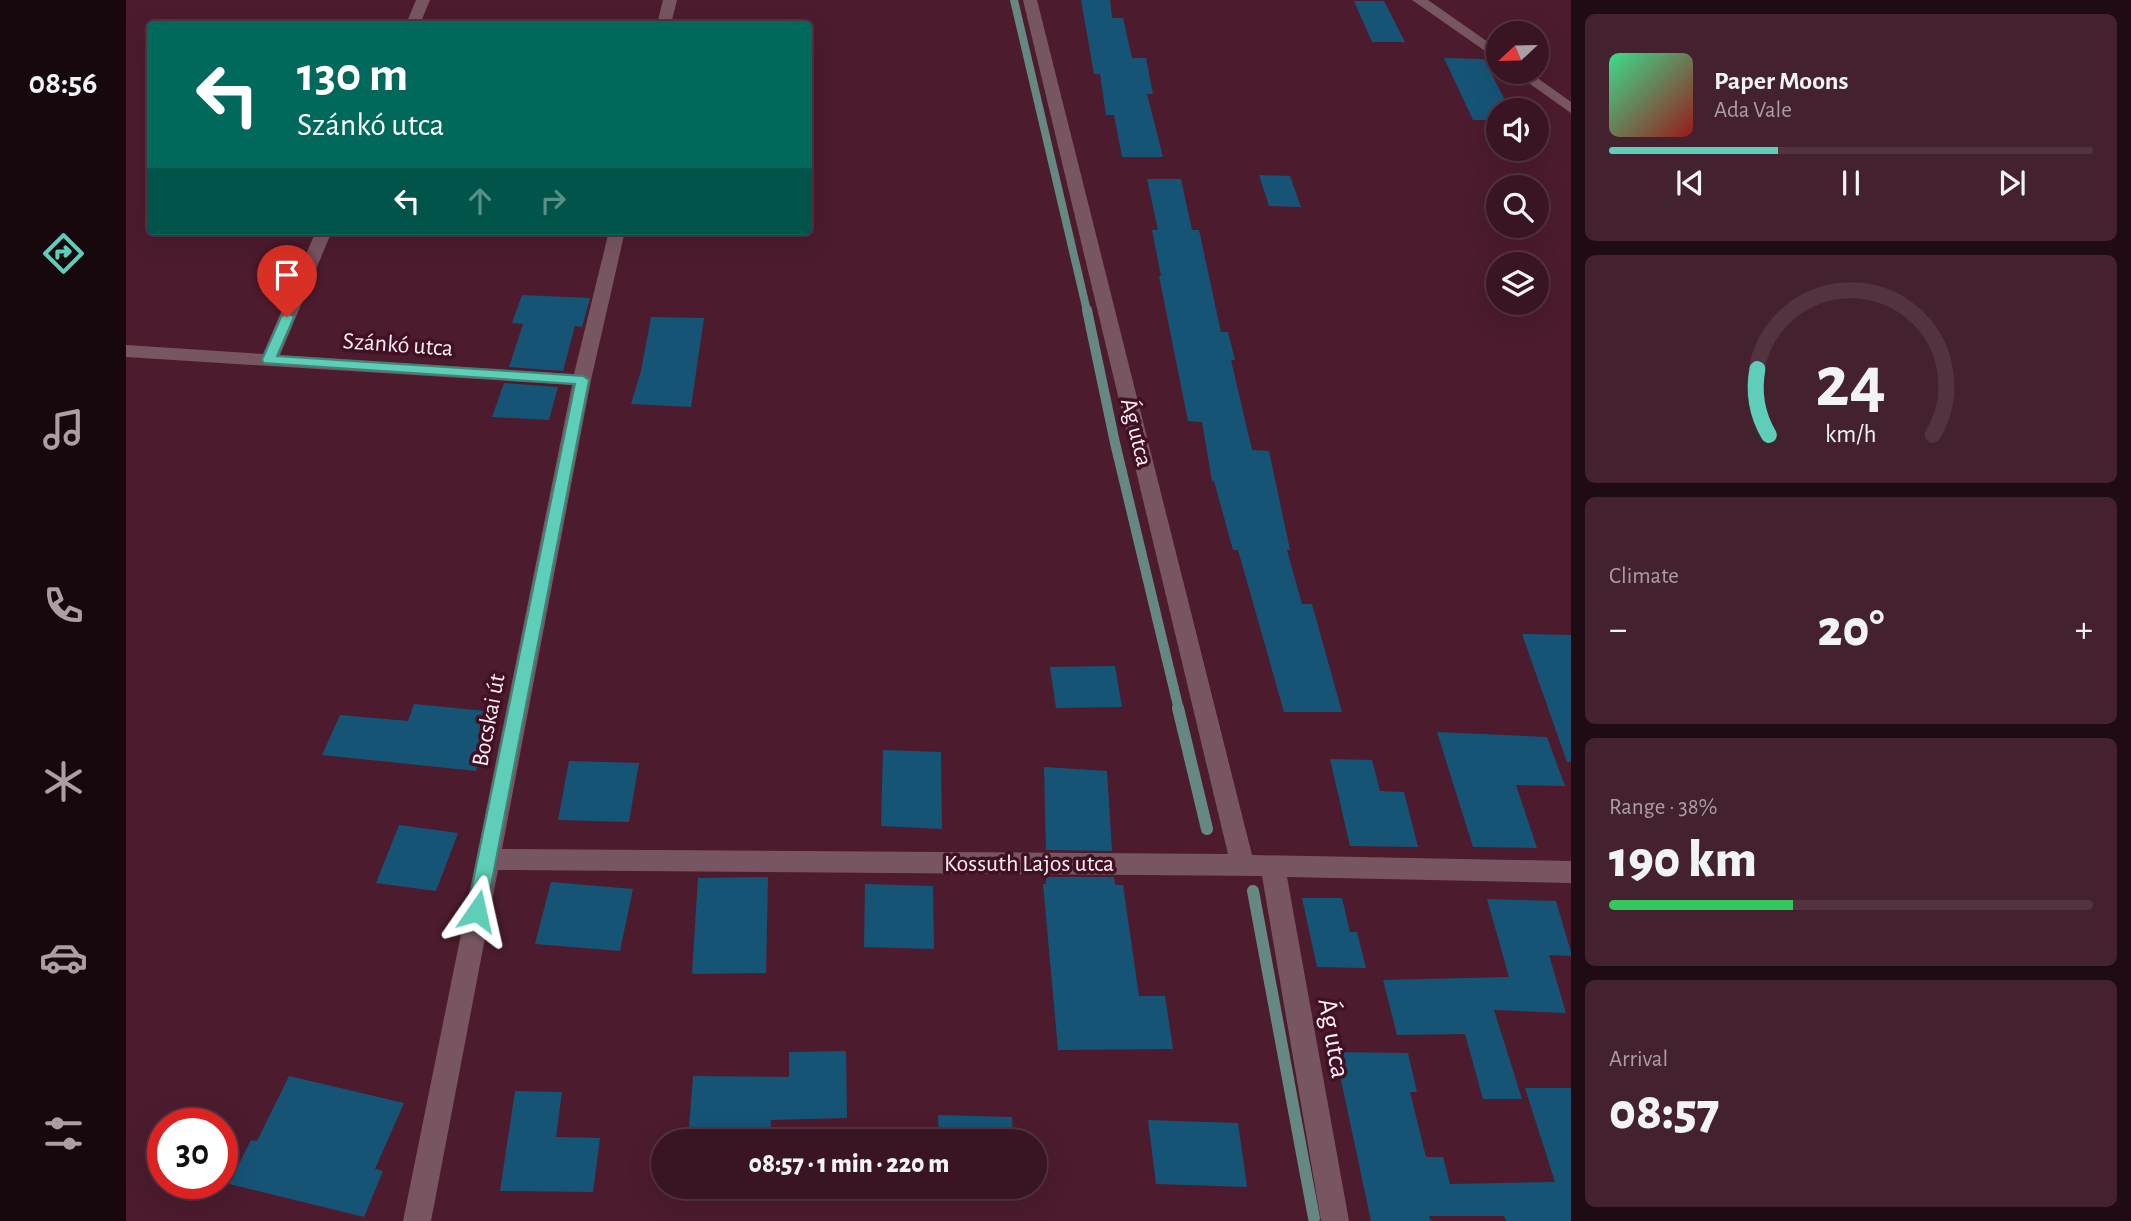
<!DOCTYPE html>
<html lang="en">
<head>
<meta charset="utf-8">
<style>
  :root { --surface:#391422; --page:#44212f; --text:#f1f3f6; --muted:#ab9ea5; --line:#533340; --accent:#5eceb8 }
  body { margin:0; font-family:"Alegreya Sans",sans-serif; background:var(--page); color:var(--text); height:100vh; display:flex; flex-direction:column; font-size:26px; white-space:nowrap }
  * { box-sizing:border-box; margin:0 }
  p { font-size:23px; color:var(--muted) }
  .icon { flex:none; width:38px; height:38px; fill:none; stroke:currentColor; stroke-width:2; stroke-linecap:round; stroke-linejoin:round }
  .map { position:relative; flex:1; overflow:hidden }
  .sheet { display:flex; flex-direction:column; gap:14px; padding:14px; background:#1f0b13; width:560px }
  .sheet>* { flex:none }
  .guide { position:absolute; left:21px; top:21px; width:665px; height:214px; border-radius:7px; box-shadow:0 7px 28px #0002,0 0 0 2px var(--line); background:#00695c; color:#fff; overflow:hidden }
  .needle { width:46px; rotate:248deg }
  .controls { position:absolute; left:1360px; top:21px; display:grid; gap:14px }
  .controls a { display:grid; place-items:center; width:63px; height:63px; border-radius:50%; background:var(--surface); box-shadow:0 7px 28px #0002,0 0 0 2px var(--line); font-size:35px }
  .speed { position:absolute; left:21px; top:1108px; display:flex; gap:14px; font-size:35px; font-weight:700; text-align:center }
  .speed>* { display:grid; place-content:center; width:91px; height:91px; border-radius:50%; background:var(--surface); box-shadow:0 7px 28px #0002,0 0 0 2px var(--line); line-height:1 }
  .speed .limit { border:10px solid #d22; background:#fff; color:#111 }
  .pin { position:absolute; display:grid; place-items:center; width:60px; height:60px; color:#fff; margin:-72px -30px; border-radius:50% 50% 50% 0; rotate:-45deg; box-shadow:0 0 7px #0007 }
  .pin .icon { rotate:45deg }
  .me { position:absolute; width:77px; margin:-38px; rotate:11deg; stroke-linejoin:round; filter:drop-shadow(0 0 5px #0008) }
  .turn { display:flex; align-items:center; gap:24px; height:147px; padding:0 35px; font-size:32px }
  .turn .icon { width:91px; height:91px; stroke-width:2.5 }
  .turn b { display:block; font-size:49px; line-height:60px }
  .lanes { display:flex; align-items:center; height:66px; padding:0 35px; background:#0003; justify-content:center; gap:35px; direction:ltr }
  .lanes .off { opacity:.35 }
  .big { font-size:52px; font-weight:800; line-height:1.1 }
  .sheet .tile { flex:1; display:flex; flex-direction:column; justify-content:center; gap:10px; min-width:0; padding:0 24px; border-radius:10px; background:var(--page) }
  .sheet .dial { align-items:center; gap:0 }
  .dial svg { height:182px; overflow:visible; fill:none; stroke:var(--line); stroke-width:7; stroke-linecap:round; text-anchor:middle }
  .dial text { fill:var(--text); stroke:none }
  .song { display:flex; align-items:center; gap:21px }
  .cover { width:84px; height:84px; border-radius:10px; background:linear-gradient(135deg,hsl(150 70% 55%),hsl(0 70% 35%)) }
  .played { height:7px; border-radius:4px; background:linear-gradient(90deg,var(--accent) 35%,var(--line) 35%) }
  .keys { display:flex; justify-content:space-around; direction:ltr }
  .heat { display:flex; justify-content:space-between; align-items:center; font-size:38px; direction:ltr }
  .charge { height:10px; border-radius:5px; background:linear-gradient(90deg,#34c759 38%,var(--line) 0) }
  .trip { position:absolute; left:525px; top:1129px; width:396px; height:70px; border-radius:35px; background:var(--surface); box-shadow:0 7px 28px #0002,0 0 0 2px var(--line); font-weight:800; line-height:70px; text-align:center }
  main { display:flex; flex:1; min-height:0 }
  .tabs { display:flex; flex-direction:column; width:126px; justify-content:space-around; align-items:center; background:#17080e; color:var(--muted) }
  .tabs .icon { width:49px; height:49px }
  .tabs .active { color:var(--accent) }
  .tabs b { font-size:32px; color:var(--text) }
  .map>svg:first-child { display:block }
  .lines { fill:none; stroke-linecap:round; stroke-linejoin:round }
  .stream-far2 { stroke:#658882; stroke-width:8 }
  .stream-far1 { stroke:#658882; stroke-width:10 }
  .stream { stroke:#658882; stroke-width:12 }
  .building { fill:#165476 }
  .street { fill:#785661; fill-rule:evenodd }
  .route { fill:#5eceb8; stroke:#3d8678; stroke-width:2 }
  .labels { text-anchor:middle; stroke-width:7; stroke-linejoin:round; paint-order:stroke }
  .street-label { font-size:24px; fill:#fceef2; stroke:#411024 }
  .near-street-label { font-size:28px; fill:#fceef2; stroke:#411024 }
</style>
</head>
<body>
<main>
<nav class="tabs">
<b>08:56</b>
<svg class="icon active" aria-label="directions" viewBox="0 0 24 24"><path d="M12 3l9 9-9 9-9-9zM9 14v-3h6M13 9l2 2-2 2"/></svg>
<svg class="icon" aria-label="music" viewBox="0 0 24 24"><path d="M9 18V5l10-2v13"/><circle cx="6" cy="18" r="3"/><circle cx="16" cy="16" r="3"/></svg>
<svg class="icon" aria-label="phone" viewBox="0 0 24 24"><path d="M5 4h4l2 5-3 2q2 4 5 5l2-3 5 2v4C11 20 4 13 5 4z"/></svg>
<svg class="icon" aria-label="climate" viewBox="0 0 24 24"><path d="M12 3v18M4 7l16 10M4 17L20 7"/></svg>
<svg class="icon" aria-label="car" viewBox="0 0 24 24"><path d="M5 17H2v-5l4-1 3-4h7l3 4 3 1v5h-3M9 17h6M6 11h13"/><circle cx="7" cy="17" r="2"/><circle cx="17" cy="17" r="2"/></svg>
<svg class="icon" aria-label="filters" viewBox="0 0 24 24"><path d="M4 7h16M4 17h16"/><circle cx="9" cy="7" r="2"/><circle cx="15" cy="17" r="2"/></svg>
</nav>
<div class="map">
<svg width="1445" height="1221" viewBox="0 0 1445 1221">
  <rect width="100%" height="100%" fill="#4c1b2e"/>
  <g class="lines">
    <path class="stream-far2" d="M888 0 961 311"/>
    <path class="stream-far1" d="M961 310 989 443 1053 710"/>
    <g class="stream">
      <path d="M1052 708 1081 829"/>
      <path d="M1127 891 1188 1218"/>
    </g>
  </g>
  <g class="building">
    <path d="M955 0H984L986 18H997L1006 58H1020L1027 94H1021L1037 157H996L988 115H980L974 74H968Z"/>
    <path d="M1228 1H1258L1279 42H1246Z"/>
    <path d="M1318 58 1358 59 1384 110H1372V120H1347Z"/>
    <path d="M1133 175 1164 176 1175 207 1143 206Z"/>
    <path d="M1021 179H1055L1066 230H1073L1095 332H1102L1109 360H1105L1126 450 1143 451 1164 550H1161L1176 604H1186L1216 712H1158L1112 550H1107L1088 481H1086L1076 422 1062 421 1033 276H1035L1026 230H1032Z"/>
    <path d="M396 295 464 298 456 327 449 326 437 371 383 367 397 324 386 323Z"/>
    <path d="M525 317 578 318 565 407 505 404 515 371Z"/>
    <path d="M378 383 432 387 423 420 366 417Z"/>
    <path d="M1396 634 1445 635V762H1441Z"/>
    <path d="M989 666 996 707 930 708 924 667Z"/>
    <path d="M288 704 370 712 350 771 196 755 214 715 282 721Z"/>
    <path d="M1311 732 1421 737 1439 786 1390 785 1411 848 1347 847Z"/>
    <path d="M757 750 815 752 816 829 755 826Z"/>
    <path d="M1204 759 1246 760 1254 791 1278 792 1292 847 1224 846Z"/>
    <path d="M443 761 513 763 503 822 432 820Z"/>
    <path d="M918 767 981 771 986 851 920 850Z"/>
    <path d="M273 825 332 833 310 891 250 883Z"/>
    <path d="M642 877 640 973 566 974 572 878Z"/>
    <path d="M920 877H988L989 885H997L1013 996H1039L1047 1049 932 1050 917 884H920Z"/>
    <path d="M425 882 507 889 494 951 409 944Z"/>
    <path d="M739 884 807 886 808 949 738 947Z"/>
    <path d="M1176 898H1216L1224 932H1231L1240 968 1191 967Z"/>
    <path d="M1361 899 1430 901 1445 952V956L1423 955 1440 1013 1368 1010 1396 1099H1357L1339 1034 1271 1035 1257 980 1383 977Z"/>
    <path d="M720 1051 721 1118 645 1120 644 1141H562L567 1076 663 1077V1052Z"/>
    <path d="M1209 1052 1282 1053 1291 1092H1284L1300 1157H1317L1324 1184 1429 1182 1399 1088H1445V1221H1380L1378 1216H1303L1305 1221H1245Z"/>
    <path d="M163 1076 278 1103 249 1169 257 1171 238 1217 103 1184 125 1140 131 1141Z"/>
    <path d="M389 1091 436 1092 430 1137 474 1138 467 1192 374 1191Z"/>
    <path d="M812 1115 886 1117 887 1141H813Z"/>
    <path d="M1022 1120 1112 1123 1121 1187 1030 1184Z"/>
    <path d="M814 1186H889V1191L814 1189Z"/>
  </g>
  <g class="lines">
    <g class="street">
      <path d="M290 0H304L294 24H280Z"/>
      <path d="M537 0H551L545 24H531Z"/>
      <path d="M897 0H911L1126 855 1445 861V883L1161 877 1223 1221H1195L1136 876 372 870 305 1221H277L446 385 0 357V345L137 354 190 231H206L154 355 448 374 483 231H499L465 380 376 849 1102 854Z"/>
      <path d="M1286 0H1302L1372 49V60Z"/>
      <path d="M1387 72H1403L1445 102V113Z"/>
    </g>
  </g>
  <path class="route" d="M161 313 168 317 151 356 457 376 463 380 360 911 357 917 351 919 344 917 341 911 449 384 138 363 136 360 155 317Z"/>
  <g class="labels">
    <g class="street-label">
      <text transform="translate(272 344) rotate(4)" y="8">Szánkó utca</text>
      <text transform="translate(1011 432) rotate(76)" y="8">Ág utca</text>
      <text transform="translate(362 720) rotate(-79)" y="8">Bocskai út</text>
      <text x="903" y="871">Kossuth Lajos utca</text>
    </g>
    <g class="near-street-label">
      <text transform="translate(1209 1038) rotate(80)" y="10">Ág utca</text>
    </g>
  </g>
</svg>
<div class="controls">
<a><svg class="needle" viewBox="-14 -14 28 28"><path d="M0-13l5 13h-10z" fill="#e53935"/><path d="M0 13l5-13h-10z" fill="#ab9ea5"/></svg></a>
<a><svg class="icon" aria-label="sound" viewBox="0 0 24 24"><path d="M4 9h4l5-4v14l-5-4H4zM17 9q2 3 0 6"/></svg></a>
<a><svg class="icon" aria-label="search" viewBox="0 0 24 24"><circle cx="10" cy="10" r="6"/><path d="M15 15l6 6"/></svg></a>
<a><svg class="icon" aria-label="layers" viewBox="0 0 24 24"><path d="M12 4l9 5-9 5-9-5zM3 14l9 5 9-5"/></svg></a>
</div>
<div class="speed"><div class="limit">30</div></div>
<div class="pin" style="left:161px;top:317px;background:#d93025"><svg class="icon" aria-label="arrive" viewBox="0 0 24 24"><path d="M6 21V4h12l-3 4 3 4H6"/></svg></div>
<svg class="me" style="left:351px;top:911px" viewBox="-20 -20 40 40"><path d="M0-17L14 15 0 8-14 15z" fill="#5eceb8" stroke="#fff" stroke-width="4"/></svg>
<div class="trip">08:57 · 1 min · 220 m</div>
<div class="guide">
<div class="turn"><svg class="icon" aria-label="left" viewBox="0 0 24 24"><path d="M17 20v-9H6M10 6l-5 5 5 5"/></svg><div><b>130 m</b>Szánkó utca</div></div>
<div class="lanes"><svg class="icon" aria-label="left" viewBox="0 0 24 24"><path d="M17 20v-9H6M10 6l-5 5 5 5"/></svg><svg class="icon off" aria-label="ahead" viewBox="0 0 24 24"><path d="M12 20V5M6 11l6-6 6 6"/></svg><svg class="icon off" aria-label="right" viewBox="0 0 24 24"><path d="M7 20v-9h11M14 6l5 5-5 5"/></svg></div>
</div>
</div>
<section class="sheet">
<div class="tile">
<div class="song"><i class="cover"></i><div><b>Paper Moons</b><p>Ada Vale</p></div></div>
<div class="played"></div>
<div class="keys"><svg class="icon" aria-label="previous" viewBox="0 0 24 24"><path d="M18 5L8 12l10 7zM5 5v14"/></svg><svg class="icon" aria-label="pause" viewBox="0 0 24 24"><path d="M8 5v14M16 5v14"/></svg><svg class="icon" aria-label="next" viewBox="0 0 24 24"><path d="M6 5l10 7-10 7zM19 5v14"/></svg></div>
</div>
<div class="tile dial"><svg viewBox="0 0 100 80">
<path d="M14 69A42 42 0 1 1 86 69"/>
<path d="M14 69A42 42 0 0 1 9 40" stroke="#5eceb8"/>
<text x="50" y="56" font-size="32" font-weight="700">24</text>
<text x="50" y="72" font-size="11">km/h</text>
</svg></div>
<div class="tile"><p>Climate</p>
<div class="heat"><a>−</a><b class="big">20°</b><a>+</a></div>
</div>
<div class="tile"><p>Range · 38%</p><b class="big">190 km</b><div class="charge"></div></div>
<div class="tile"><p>Arrival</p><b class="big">08:57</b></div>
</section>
</main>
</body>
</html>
